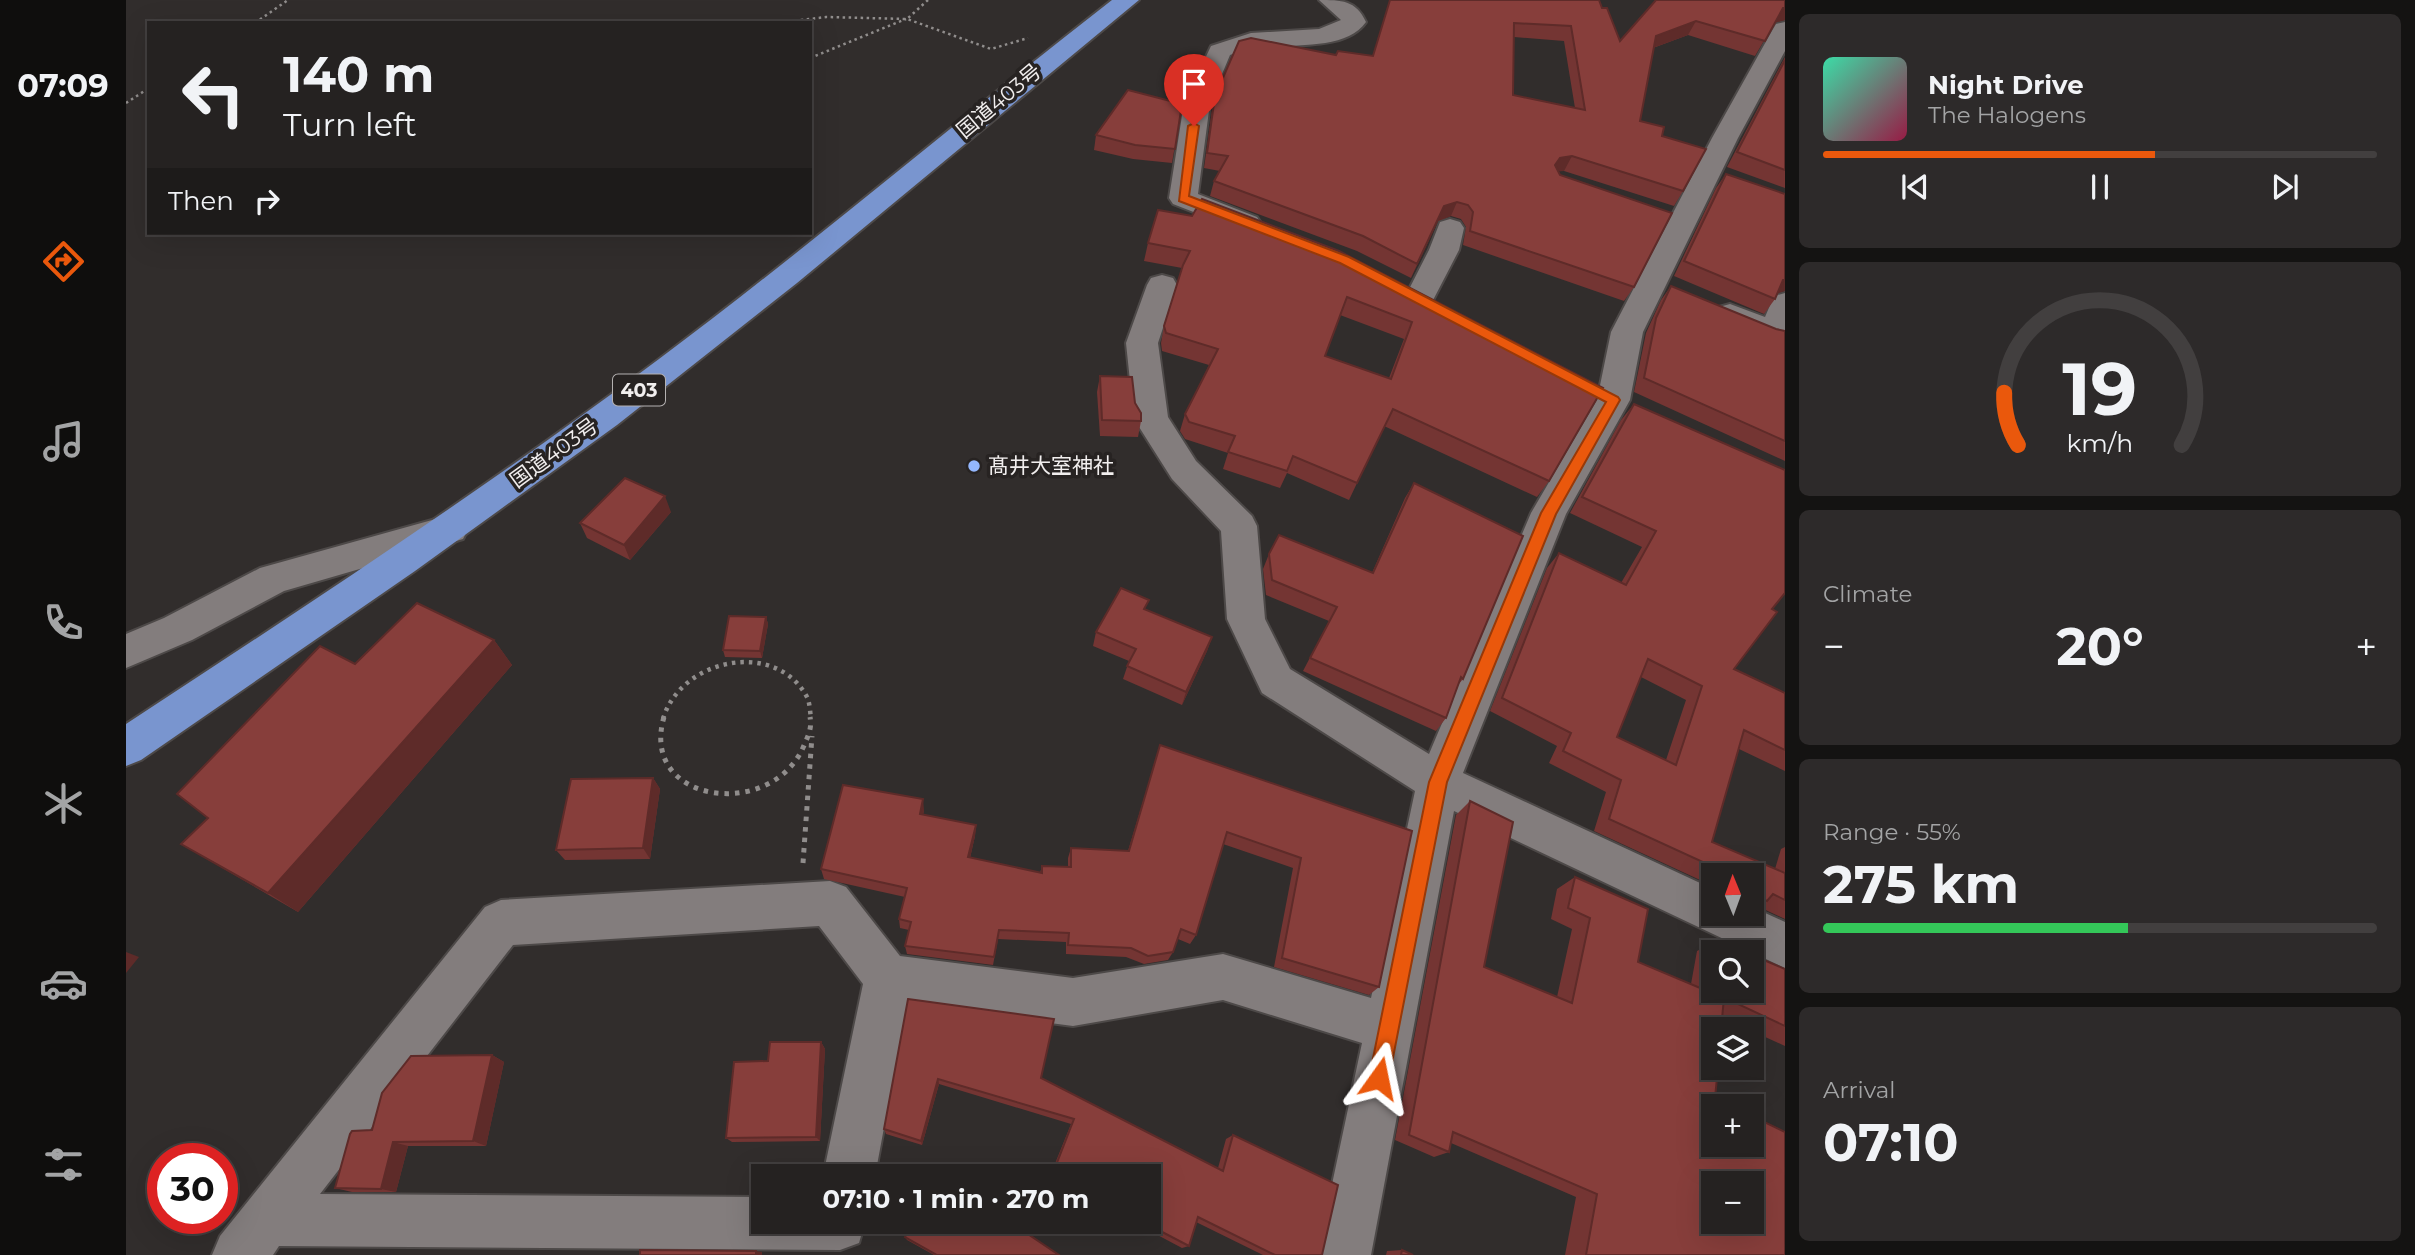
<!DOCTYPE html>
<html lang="en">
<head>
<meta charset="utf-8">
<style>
  :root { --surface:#252221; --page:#2d2a2a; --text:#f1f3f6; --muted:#a3a4a5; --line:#423f3f; --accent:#ea580c }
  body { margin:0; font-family:Montserrat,"Noto Sans JP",sans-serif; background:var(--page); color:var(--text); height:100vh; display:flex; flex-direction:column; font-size:26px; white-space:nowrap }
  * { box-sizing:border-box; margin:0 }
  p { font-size:23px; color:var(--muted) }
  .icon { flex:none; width:38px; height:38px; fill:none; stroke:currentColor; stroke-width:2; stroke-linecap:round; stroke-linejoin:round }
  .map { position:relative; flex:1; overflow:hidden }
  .panel { display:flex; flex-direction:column; gap:14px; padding:14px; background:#141312; width:630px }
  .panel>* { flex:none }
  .top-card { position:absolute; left:21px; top:21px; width:665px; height:214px; border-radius:0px; box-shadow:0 7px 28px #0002,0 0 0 2px var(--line); background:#252221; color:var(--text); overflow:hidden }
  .needle { width:46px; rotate:359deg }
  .tools { position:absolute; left:1575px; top:863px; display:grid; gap:14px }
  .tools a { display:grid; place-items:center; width:63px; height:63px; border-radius:0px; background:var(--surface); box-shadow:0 7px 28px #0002,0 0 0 2px var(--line); font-size:35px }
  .speed { position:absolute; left:21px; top:1143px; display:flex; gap:14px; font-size:35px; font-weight:700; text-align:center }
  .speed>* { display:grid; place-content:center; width:91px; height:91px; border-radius:50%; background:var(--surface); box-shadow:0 7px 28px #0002,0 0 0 2px var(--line); line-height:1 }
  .speed .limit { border:10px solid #d22; background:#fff; color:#111 }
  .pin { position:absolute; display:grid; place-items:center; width:60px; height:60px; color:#fff; margin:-72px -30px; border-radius:50% 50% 50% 0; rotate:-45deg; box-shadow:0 0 7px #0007 }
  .pin .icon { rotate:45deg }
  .me { position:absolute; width:77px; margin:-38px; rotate:12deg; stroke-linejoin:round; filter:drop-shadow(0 0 5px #0008) }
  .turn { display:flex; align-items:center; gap:24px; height:147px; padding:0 21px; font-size:32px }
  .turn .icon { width:91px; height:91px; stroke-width:2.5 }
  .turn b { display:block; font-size:49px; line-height:60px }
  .then { display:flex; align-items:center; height:66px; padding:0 21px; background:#0003; gap:14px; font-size:26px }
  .big { font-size:52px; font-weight:700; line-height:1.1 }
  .panel .widget { flex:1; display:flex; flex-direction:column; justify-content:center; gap:10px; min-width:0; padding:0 24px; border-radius:10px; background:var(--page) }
  .panel .dial { align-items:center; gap:0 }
  .dial svg { height:182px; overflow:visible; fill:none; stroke:var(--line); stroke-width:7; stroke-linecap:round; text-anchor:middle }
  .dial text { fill:var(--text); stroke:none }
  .song { display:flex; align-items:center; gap:21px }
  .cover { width:84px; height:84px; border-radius:10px; background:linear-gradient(135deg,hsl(160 70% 55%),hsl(340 70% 35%)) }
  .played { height:7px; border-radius:4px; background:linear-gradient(90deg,var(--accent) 60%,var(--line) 60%) }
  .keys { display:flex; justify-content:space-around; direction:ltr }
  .heat { display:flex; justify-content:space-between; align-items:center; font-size:38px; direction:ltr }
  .charge { height:10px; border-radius:5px; background:linear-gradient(90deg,#34c759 55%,var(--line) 0) }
  .trip { position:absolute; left:625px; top:1164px; width:410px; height:70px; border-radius:0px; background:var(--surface); box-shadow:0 7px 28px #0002,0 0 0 2px var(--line); font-weight:700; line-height:70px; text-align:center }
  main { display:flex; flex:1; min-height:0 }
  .menu { display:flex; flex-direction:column; width:126px; justify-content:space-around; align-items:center; background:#0f0e0d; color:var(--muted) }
  .menu .icon { width:49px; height:49px }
  .menu .current { color:var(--accent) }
  .menu b { font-size:32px; color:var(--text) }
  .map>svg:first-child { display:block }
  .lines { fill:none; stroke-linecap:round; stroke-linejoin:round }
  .minor-casing { stroke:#4d4948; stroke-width:4 }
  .highway-casing { stroke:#4d4948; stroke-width:4 }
  .path-far2 { stroke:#908d8c; stroke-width:2.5; stroke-dasharray:2.5 3.5; stroke-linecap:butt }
  .path-far1 { stroke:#908d8c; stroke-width:4.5; stroke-dasharray:3.5 5; stroke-linecap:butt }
  .path { stroke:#908d8c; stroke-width:5; stroke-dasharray:4.5 6; stroke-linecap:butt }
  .minor { fill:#837d7d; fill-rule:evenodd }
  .highway { fill:#7995cf; fill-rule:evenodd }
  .wall { fill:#743533; fill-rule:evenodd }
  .shaded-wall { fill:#5e2b29 }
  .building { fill:#873e3b; stroke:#5e2b29; stroke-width:2; fill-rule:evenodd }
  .route { fill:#ea580c; stroke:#983908; stroke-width:2 }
  .poi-dot { fill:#94b7fd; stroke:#272322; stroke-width:2.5 }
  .labels { text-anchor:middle; stroke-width:7; stroke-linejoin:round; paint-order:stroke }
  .shield { fill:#272322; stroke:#b4b1b1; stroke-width:2 }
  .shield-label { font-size:19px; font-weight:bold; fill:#f1eeee }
  .street-label { font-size:21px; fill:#f1eeee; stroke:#272322 }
  .poi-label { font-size:21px; fill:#f1eeee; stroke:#272322; text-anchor:start }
</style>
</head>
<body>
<main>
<nav class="menu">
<b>07:09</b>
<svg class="icon current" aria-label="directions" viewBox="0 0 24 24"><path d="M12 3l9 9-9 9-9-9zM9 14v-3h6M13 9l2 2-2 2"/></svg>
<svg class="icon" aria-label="music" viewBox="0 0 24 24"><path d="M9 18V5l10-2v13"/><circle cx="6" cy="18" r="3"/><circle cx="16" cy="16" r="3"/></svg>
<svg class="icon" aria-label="phone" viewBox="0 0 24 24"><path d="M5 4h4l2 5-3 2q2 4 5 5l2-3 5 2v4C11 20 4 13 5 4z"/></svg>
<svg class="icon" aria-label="climate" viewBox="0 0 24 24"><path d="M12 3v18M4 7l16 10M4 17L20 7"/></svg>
<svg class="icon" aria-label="car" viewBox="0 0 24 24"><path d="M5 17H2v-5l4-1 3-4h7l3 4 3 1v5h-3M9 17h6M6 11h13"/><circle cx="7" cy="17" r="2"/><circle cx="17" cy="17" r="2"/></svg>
<svg class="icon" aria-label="filters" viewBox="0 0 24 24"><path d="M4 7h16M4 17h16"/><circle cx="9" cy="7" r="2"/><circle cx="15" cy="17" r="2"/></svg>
</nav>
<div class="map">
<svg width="1659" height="1255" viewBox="0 0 1659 1255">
  <rect width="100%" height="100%" fill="#312d2c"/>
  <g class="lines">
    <defs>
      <g id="minor">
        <path d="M1193 0C1215 0 1230 0 1240 22 1216 57 1142 38 1104 55L1084 103 1072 194 1131 217 1135 223 1131 229 1121 232 1111 229 1047 204 1043 198 1058 103 1085 46 1125 33 1193 29 1215 20Z"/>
        <path d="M1659 22V51L1612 138 1517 332 1504 400 1440 514 1337 773 1587 889V914H1626V907L1659 922V968L1328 811 1245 1255H1191L1236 1043 1097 1000 947 1026 781 1004 749 1176H697L737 984 693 926 387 945 194 1194 637 1197V1222H739L733 1243 714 1250 153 1246 147 1255H86L94 1236 359 907 375 900 704 881 720 887 774 956 947 978 1097 954 1245 998 1289 791 1136 693 1101 619 1095 531 1046 479 1008 419 1000 343 1021 285 1025 278 1036 275 1047 278 1051 285 1032 343 1042 417 1070 461 1126 516 1131 526 1139 619 1164 669 1303 754 1405 513 1471 400 1485 332 1586 138 1647 29 1650 24Z"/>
        <path d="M1324 219 1334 222 1338 228 1333 250 1304 306 1293 309 1282 306 1278 299 1303 250 1314 222Z"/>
        <path d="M1659 293V341C1643 346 1597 328 1589 314L1593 307 1604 304 1639 317 1648 296Z"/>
        <path d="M324 515 337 519 342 529 337 539 158 591 66 640 0 668V634L38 618 134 568Z"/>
      </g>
      <path id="highway" d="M986 0H1013L671 283 491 425 289 571 15 760 0 766V724C180 606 360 488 533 359 687 244 834 118 986 0Z"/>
    </defs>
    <use href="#minor" class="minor-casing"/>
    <use href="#highway" class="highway-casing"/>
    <g class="path-far2">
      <path d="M802 0 781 19 865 49 902 38"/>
      <path d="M129 23 162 0"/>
      <path d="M651 23 700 17 781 19"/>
      <path d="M684 58 780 19"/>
      <path d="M0 103 23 88"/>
    </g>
    <path class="path-far1" d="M537 719C555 658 650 639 681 697 684 703 684 712 685 719"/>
    <g class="path">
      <path d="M538 717C512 805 649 822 679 743 683 734 686 727 684 717"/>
      <path d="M677 863 686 736"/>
    </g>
    <use href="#minor" class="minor"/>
    <use href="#highway" class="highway"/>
  </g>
  <g class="wall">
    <path d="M1264 0 1476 8 1494 41 1530 0H1659V20L1649 22 1629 56 1562 35 1527 48 1514 121 1536 136 1557 191 1548 206 1438 171H1432L1508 287 1498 301 1337 245 1340 227 1335 219 1325 216 1312 221 1285 278 1231 251 1084 196 1088 181 1094 171 1078 168 1086 110 1089 96 1210 55 1247 56ZM1388 37 1438 41 1449 108 1387 95Z"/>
    <path d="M1659 57V188L1601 167Z"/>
    <path d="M1056 104 1046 163 1007 159 968 150 970 135Z"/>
    <path d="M1600 174 1652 293 1649 299 1638 314 1548 276 1590 188Z"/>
    <path d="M1032 210 1477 388 1423 481 1411 497 1258 426 1223 500 1161 473 1154 488 1097 469 1102 453 1059 439 1054 431 1059 414 1083 365 1036 351 1035 343 1038 326 1056 268 1018 261 1022 243ZM1214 315 1278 339 1263 378 1199 356Z"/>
    <path d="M1545 286 1650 329 1659 331V461L1508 392 1520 333 1535 300Z"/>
    <path d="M974 376 1009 403 1015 421 1012 437 974 436 971 392Z"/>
    <path d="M1508 404 1646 609 1608 669 1659 693V771L1613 749 1586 842 1649 869 1655 849 1659 847V919L1631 906 1626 909V875H1587V886L1468 831 1480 792 1423 763 1431 746 1364 711 1421 568 1433 553 1495 583 1516 547 1444 513 1495 420ZM1515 677 1560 700 1540 760 1491 737Z"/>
    <path d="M1288 483 1337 679 1332 685 1320 718 1310 731 1177 671 1203 621 1140 595 1137 569 1143 554 1246 573 1279 498Z"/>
    <path d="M545 512 504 560 461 538 454 523Z"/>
    <path d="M1020 610 1086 637 1081 651 1056 705 997 679 1003 661 967 646 970 632Z"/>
    <path d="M640 617 642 624 636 658 599 657 597 650Z"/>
    <path d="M368 640 386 665 172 912 55 844 82 818 229 664Z"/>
    <path d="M1034 745 1286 831 1253 987 1243 995 1148 967 1167 868 1097 844 1070 935 1064 944 1052 939 1047 952 1042 960 1018 964 1000 957 940 954V942L872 939 867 965 781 954 779 946 783 930 774 928 773 919 779 897 698 879 695 869 798 810 797 815 850 825 849 836 844 858 914 873 916 866 942 867V858L945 848 1002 851Z"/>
    <path d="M527 778 534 789 524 859 439 860 430 850Z"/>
    <path d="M1344 801 1358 967 1431 997 1446 929 1425 919 1431 889 1449 877 1512 962 1565 984 1571 951 1593 940 1620 952H1587V990L1659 969V1046L1626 1031V1029H1622L1596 1017 1589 1098 1659 1255H1439L1450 1197 1325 1143 1323 1152 1308 1157 1269 1140 1330 815Z"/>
    <path d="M782 999 915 1078 1092 1168 1100 1139 1107 1135 1196 1255H1137L1070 1222 1063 1246 1056 1248 1007 1222H1022V1176H924L945 1124 813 1084 796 1145 760 1134 758 1129Z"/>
    <path d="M695 1042 699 1049 694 1141 606 1142 600 1138 642 1061Z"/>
    <path d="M366 1055 378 1062 360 1146H282L270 1192H226L209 1188 246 1130Z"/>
    <path d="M779 1237 933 1255H808L781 1240Z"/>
    <path d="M1276 1250 1287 1255H1260L1261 1251Z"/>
  </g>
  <g class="shaded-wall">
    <path d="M1657 8H1659V20L1648 23Z"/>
    <path d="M1570 21 1562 35 1521 50 1530 36Z"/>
    <path d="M1446 156 1438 171 1426 172 1429 165 1434 158Z"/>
    <path d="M1331 202 1325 216 1312 221 1285 278 1318 206Z"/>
    <path d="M1657 280H1659V291L1646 295Z"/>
    <path d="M539 496 545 512 504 560 498 545Z"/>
    <path d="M640 617 642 624 636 658 634 651Z"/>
    <path d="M1086 637 1081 651 1056 705 1060 692Z"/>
    <path d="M368 640 386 665 172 912 142 893Z"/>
    <path d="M527 778 534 789 524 859 517 848Z"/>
    <path d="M797 799 798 810 795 825 794 814Z"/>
    <path d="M850 825 849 836 842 867V857Z"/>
    <path d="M0 952 13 957 0 973Z"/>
    <path d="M695 1042 699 1049 694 1141 690 1137Z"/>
    <path d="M366 1055 378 1062 360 1146 347 1141Z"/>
    <path d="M812 1079 813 1084 796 1145 795 1141Z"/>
    <path d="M267 1142 282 1146 270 1192 255 1189Z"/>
    <path d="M630 1251 636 1252V1255H630Z"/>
  </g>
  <g class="building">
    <path d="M1264 0H1473L1476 8H1481L1494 41 1530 0H1659V8H1657L1639 41 1570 21 1530 36 1514 121 1538 127 1536 136 1580 149 1557 191 1446 156 1434 158 1429 165 1434 175 1546 213 1508 287 1344 231 1347 212 1342 205 1331 202 1318 206 1291 264 1237 236 1088 181 1102 156 1081 153 1089 96 1113 41 1125 38 1210 55 1212 51 1247 56ZM1388 23 1445 26 1459 110 1387 95Z"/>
    <path d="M1659 60V170L1611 152Z"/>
    <path d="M1002 90 1056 104 1049 149 1009 145 970 135Z"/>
    <path d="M1600 174 1659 194V280H1657L1649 299 1558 261Z"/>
    <path d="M1076 199 1213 251 1477 388 1423 481 1267 409 1231 483 1167 456 1161 471 1102 452 1109 436 1063 422 1059 414 1092 349 1040 333 1038 326 1057 265 1064 251 1022 243 1032 210 1066 216ZM1221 297 1286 322 1265 379 1199 356Z"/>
    <path d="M1545 286 1650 329 1659 331V441L1518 378 1530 318Z"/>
    <path d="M974 376 1006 377 1009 403 1015 413V421L976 420Z"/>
    <path d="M1508 404 1659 470V593L1646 609 1651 612 1608 669 1659 693V750L1618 730 1586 842 1659 873V900L1647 894 1641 901 1626 894V875H1605L1483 819 1495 780 1437 751 1445 733 1376 698 1433 553 1500 585 1530 531 1456 497ZM1522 659 1576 686 1550 765 1491 737Z"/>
    <path d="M499 478 539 496 498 545 454 523Z"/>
    <path d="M1288 483 1397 536 1337 679 1335 677 1320 718 1184 658 1211 607 1146 580 1143 554 1153 535 1247 573Z"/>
    <path d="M995 588 1023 600 1018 609 1086 637 1060 692 1001 666 1010 649 970 632Z"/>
    <path d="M291 603 368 640 142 893 55 844 82 818 51 794 194 646 229 664Z"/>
    <path d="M603 616 640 617 634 651 597 650Z"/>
    <path d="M1034 745 1286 831 1253 987 1156 958 1175 858 1101 832 1070 935 1055 929 1047 952 1022 956 1005 948 942 945 943 933 873 930 868 957 779 946 785 922 773 919 781 888 695 869 717 785 797 799 794 814 850 825 842 857 916 873V866L945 867V848L1003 851Z"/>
    <path d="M527 778 517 848 430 850 445 779Z"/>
    <path d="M1344 801 1387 822 1358 967 1446 1003 1464 918 1442 908 1449 877 1522 909 1512 962 1598 998 1595 1029H1587V1068H1592L1589 1098 1605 1106H1587V1144H1626V1116L1659 1132V1255H1460L1471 1194 1327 1132 1323 1152 1283 1135ZM1587 1183H1626V1222H1587Z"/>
    <path d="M1593 940 1620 952H1591Z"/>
    <path d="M1626 955 1659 969V1026L1584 991 1587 973V990H1626Z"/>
    <path d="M782 999 928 1019 915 1078 1097 1171 1107 1135 1212 1185 1196 1255H1149L1072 1217 1063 1246 1017 1222H1022V1176H933L927 1173 948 1119 812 1079 795 1141 758 1129Z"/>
    <path d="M644 1042H695L690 1137 600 1138 608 1062 642 1061Z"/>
    <path d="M366 1055 347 1141 267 1142 255 1189 209 1188 224 1134 226 1131 246 1130 256 1093 285 1056Z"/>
    <path d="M786 1222H884L933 1255H811L779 1237Z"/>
    <path d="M514 1250 630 1251V1255H514Z"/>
    <path d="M1276 1250 1287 1255H1275Z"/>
  </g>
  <path class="route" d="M1068 123 1073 126 1063 196 1223 257 1492 397 1494 400 1430 514 1321 782 1263 1078 1260 1086 1253 1089 1246 1086 1243 1078 1303 782 1415 513 1480 402 1214 263 1053 201 1062 126Z"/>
  <circle class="poi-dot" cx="848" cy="466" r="7"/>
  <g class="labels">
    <rect class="shield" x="487" y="374.5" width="52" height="31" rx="5"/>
    <g class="shield-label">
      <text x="513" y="397">403</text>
    </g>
    <g class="street-label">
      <text transform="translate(873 101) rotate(-40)" y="7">国道403号</text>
      <text transform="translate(428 453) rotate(-36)" y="7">国道403号</text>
    </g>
    <g class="poi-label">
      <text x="862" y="473">髙井大室神社</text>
    </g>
  </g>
</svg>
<div class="tools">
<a><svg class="needle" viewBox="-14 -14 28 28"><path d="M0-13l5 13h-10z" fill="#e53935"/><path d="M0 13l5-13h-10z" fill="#a3a4a5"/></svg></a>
<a><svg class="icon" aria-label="search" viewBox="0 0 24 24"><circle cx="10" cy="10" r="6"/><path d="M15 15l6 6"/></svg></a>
<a><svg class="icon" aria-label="layers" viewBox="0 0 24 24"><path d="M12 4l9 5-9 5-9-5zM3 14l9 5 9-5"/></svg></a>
<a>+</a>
<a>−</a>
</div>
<div class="speed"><div class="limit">30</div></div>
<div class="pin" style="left:1068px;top:126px;background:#d93025"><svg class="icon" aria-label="arrive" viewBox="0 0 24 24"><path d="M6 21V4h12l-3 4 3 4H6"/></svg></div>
<svg class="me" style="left:1253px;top:1078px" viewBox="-20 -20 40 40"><path d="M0-17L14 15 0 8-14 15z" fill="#ea580c" stroke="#fff" stroke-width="4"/></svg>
<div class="trip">07:10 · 1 min · 270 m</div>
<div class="top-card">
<div class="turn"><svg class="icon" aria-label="left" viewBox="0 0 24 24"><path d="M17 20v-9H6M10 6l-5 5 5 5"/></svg><div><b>140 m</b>Turn left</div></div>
<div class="then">Then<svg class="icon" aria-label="right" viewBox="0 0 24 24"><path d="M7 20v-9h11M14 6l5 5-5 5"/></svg></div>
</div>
</div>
<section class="panel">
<div class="widget">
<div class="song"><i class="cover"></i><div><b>Night Drive</b><p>The Halogens</p></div></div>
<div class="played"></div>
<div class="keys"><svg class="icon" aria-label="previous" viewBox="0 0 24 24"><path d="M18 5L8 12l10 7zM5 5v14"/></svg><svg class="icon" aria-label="pause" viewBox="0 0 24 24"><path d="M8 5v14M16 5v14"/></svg><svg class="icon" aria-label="next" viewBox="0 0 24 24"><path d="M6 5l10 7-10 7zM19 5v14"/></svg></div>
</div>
<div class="widget dial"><svg viewBox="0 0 100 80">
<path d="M14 69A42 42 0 1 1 86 69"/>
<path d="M14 69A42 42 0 0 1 8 46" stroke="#ea580c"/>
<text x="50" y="56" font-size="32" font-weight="700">19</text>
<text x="50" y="72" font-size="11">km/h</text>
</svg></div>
<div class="widget"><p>Climate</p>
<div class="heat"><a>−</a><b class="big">20°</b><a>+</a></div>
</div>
<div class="widget"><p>Range · 55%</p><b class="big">275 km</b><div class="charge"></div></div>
<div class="widget"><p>Arrival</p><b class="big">07:10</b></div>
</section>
</main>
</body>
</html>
